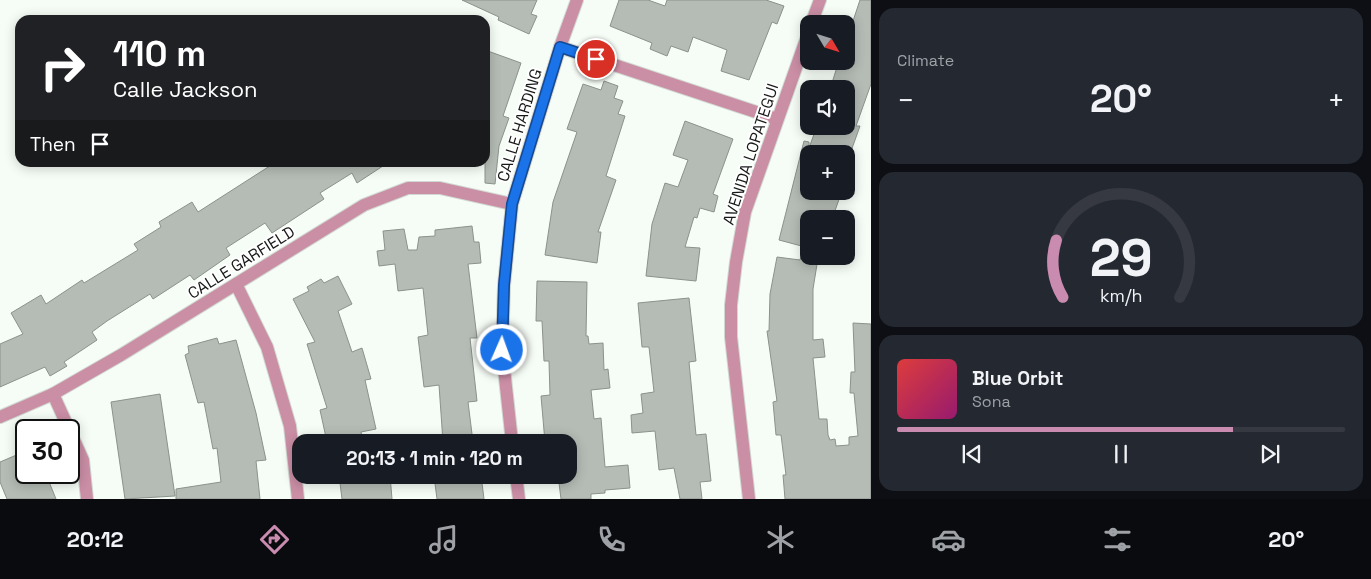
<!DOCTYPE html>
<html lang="en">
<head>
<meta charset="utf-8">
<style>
  :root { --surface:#171b24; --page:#242831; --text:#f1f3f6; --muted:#9ea1a6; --line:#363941; --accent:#ca8bb0 }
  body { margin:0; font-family:"Space Grotesk",sans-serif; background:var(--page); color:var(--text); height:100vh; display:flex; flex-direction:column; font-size:19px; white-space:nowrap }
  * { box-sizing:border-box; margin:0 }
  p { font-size:16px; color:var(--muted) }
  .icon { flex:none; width:28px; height:28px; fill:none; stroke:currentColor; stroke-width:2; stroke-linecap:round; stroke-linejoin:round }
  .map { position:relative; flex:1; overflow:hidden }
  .panel { display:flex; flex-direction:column; gap:8px; padding:8px; background:#0d0f14; width:500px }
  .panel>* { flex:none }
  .top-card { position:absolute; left:15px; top:15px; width:475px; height:152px; border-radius:15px; box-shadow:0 2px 12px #0003; background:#202124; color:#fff; overflow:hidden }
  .needle { width:32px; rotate:128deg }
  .controls { position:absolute; left:800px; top:15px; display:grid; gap:10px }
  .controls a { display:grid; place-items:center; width:55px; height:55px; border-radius:10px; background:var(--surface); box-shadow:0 2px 12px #0003; font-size:25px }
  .speed { position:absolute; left:15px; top:419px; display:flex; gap:10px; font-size:25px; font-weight:700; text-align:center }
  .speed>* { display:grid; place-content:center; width:65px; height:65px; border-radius:50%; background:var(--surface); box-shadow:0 2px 12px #0003; line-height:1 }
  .speed .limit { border:2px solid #111; border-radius:8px; background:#fff; color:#111 }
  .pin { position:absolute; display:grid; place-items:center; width:42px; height:42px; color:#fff; margin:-21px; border:2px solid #fff; border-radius:50%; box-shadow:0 1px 5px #0007 }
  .me { position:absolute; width:55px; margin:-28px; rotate:2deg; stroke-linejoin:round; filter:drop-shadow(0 0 4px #0008) }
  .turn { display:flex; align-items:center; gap:18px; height:105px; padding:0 15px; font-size:22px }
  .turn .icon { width:65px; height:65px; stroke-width:2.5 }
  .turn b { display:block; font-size:35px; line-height:42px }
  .then { display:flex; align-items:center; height:48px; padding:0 15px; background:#0003; gap:10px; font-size:19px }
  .big { font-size:38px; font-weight:600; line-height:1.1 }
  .panel .widget { flex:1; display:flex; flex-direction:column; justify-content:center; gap:8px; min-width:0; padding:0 18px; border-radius:15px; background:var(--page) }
  .panel .dial { align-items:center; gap:0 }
  .dial svg { height:130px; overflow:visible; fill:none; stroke:var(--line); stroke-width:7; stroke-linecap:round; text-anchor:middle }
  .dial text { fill:var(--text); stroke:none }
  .song { display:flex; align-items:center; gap:15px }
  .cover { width:60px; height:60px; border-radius:8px; background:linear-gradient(135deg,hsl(0 70% 55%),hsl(320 70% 35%)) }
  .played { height:5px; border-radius:2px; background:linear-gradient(90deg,var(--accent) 75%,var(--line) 75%) }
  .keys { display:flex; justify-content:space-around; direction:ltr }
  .heat { display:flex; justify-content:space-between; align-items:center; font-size:28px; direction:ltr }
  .trip { position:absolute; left:292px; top:434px; width:285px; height:50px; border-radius:15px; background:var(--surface); box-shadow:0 2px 12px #0003; font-weight:600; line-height:50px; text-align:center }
  .menu { display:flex; height:80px; justify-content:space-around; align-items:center; background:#090b0e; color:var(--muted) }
  .menu .icon { width:35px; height:35px }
  .menu .active { color:var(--accent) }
  .menu b { font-size:22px; color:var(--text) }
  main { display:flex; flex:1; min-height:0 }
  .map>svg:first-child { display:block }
  .building { fill:#b5bbb5; stroke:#8c918c }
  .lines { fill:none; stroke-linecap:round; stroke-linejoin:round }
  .minor-casing { stroke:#d2d8d2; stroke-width:14 }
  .minor { stroke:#ca8ea5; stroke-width:12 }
  .route-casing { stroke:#114b97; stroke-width:12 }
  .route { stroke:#1a73e8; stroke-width:9 }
  .labels { text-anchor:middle; stroke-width:4; stroke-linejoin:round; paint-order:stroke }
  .street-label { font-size:16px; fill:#161816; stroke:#fff }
</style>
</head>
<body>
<main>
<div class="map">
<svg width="871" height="499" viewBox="0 0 871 499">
  <rect width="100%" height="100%" fill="#f6fcf6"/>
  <g class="building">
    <path d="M462 0H537L531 14 537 16 529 34 498 20 499 17Z"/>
    <path d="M619 0H648L665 6 667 0H766L784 6 777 24 772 22 749 80 721 71 727 50 693 37 688 52 671 46 667 56 650 49 652 43 610 26Z"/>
    <path d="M860 0H871V84L856 126H860L850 154H809V191H842L832 219H809V248L779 240 804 141 809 142V148L817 126H846V89H830L839 61H846V42Z"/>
    <path d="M485 50 521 63 503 116 509 118 499 146 495 184 485 183Z"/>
    <path d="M604 81 618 86 614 98 623 101 618 114 625 116 606 176 616 180 598 232H601L597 263 545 255 553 202 577 132 567 129 583 84 601 90Z"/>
    <path d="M685 121 733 139 713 194 718 196 714 212 700 208 697 218 694 217 685 247 700 248 696 281 646 276 652 224 665 183 678 187 688 160 673 155Z"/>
    <path d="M276 162H389L357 183 352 173 320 193 324 199 272 233 265 223 226 248 230 255 194 280 190 275 153 299 150 294 107 321 92 332 97 340 64 362 67 366 50 376 45 367 0 387V344L23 334 11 313 41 295 46 304 82 280 84 283 138 250 134 244 161 227 159 222 192 202 198 212Z"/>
    <path d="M472 226 474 242H479L481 263 468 264 477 338H470L477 401 468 402 473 442H443L439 385 424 387 418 337 428 335 423 288 398 291 395 264 379 266 377 251 385 250 383 231 404 229 408 250H417L419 237 435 236V230Z"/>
    <path d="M801 256 818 258 813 289V340L823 339 825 357 813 358 819 419H827L828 435 830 440 835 439 836 446 849 445V437L858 436 854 393H850L851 372H855L853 323 871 324V499H785L783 475H786L781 435H776L773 402 777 401 767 331H769L770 294 777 257 800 260Z"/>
    <path d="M338 276 352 304 338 311 352 352 362 348 371 379 365 380 376 429 361 432 363 442H327L320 410 327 408 307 344 315 342 293 299 309 291 307 287 321 279 324 283Z"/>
    <path d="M537 281 587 282 586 336H588L589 344 603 343 604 370 608 369 610 388 591 390 594 419 601 418 605 467 628 465 630 488 605 490V493L591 494V499H561L558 475H569V441L545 442 541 396 550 395 549 361H544L542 321H536Z"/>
    <path d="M689 298 696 361 689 362 696 435 706 434 711 481 700 482 702 499H680L674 468 659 470 655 431 632 433 631 415 643 413 641 394 654 392 649 347H642L638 303Z"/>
    <path d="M217 338 219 344 236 340 256 413 266 460 256 461 260 499H176V489L221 482 217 448 213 449 204 402 198 403 185 355 189 353 188 346Z"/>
    <path d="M160 394 175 496 125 499 111 402Z"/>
    <path d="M26 451V472H45L56 499H7L0 482V462Z"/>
    <path d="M339 475H390L392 499H342Z"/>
    <path d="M446 475H481L484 499H437L434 476Z"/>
  </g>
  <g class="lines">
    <defs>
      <g id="minor">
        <path d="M811 24 820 0"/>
        <path d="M560 47 777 119"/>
        <path d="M236 284 267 347 290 426 298 499"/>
        <path d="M53 394 83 460 87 499"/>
        <path d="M0 417 53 394 121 355 364 205 408 188H440L512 204"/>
        <path d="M512 442 502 350 504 285 512 204 560 47 577 0"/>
        <path d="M516 475 519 499"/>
        <path d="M749 499 731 337V305L736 262 745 212 809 31"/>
      </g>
    </defs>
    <use href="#minor" class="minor-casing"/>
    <use href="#minor" class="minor"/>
  </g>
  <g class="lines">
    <defs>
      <path id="route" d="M502 350 504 285 512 204 560 47 596 59"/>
    </defs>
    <use href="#route" class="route-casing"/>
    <use href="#route" class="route"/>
  </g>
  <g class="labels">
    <g class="street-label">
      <text transform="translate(519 125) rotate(-73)" y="6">CALLE HARDING</text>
      <text transform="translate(750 154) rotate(-72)" y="6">AVENIDA LOPATEGUI</text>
      <text transform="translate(241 262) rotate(-32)" y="6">CALLE GARFIELD</text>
    </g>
  </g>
</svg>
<div class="controls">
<a><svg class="needle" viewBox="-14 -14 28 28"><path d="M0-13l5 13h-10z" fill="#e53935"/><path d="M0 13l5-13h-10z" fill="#9ea1a6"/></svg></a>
<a><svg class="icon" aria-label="sound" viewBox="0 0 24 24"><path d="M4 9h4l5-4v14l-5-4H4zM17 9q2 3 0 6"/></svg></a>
<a>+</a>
<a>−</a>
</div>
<div class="speed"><div class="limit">30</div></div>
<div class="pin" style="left:596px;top:59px;background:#d93025"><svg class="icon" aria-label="arrive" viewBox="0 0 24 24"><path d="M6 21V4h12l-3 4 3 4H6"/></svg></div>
<svg class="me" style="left:502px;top:350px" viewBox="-20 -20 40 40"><circle r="17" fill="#1a73e8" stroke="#fff" stroke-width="3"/><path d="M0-11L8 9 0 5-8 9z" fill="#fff"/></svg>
<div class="trip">20:13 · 1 min · 120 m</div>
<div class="top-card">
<div class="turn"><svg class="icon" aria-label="right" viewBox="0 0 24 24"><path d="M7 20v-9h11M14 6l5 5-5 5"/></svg><div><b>110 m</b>Calle Jackson</div></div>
<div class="then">Then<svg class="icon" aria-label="arrive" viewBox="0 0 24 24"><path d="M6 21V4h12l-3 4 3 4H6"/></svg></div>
</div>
</div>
<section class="panel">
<div class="widget"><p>Climate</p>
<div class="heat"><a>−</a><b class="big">20°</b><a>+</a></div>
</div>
<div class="widget dial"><svg viewBox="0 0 100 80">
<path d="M14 69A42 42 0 1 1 86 69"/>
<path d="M14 69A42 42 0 0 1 10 34" stroke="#ca8bb0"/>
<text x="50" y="56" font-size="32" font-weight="700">29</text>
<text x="50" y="72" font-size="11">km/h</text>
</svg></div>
<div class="widget">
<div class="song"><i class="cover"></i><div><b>Blue Orbit</b><p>Sona</p></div></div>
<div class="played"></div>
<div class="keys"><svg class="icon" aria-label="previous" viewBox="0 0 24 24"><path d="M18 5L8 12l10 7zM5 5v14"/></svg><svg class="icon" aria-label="pause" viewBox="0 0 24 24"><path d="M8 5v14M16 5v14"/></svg><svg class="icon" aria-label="next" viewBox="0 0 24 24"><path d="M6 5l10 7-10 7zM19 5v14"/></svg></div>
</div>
</section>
</main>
<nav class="menu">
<b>20:12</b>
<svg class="icon active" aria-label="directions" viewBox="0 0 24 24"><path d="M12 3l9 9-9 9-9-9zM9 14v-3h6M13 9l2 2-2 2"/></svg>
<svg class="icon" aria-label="music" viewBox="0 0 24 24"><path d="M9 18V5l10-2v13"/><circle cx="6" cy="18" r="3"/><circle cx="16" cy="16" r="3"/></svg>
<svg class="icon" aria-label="phone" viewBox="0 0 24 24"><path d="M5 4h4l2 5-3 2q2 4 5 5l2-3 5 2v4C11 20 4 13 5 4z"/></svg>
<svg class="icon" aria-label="climate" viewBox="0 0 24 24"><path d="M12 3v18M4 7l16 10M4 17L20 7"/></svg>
<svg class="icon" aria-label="car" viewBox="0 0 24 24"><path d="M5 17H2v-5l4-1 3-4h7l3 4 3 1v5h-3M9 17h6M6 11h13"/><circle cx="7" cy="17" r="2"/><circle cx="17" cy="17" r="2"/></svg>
<svg class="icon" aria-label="filters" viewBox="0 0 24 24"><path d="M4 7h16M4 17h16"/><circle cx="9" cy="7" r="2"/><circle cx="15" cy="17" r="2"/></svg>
<b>20°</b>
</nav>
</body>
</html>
